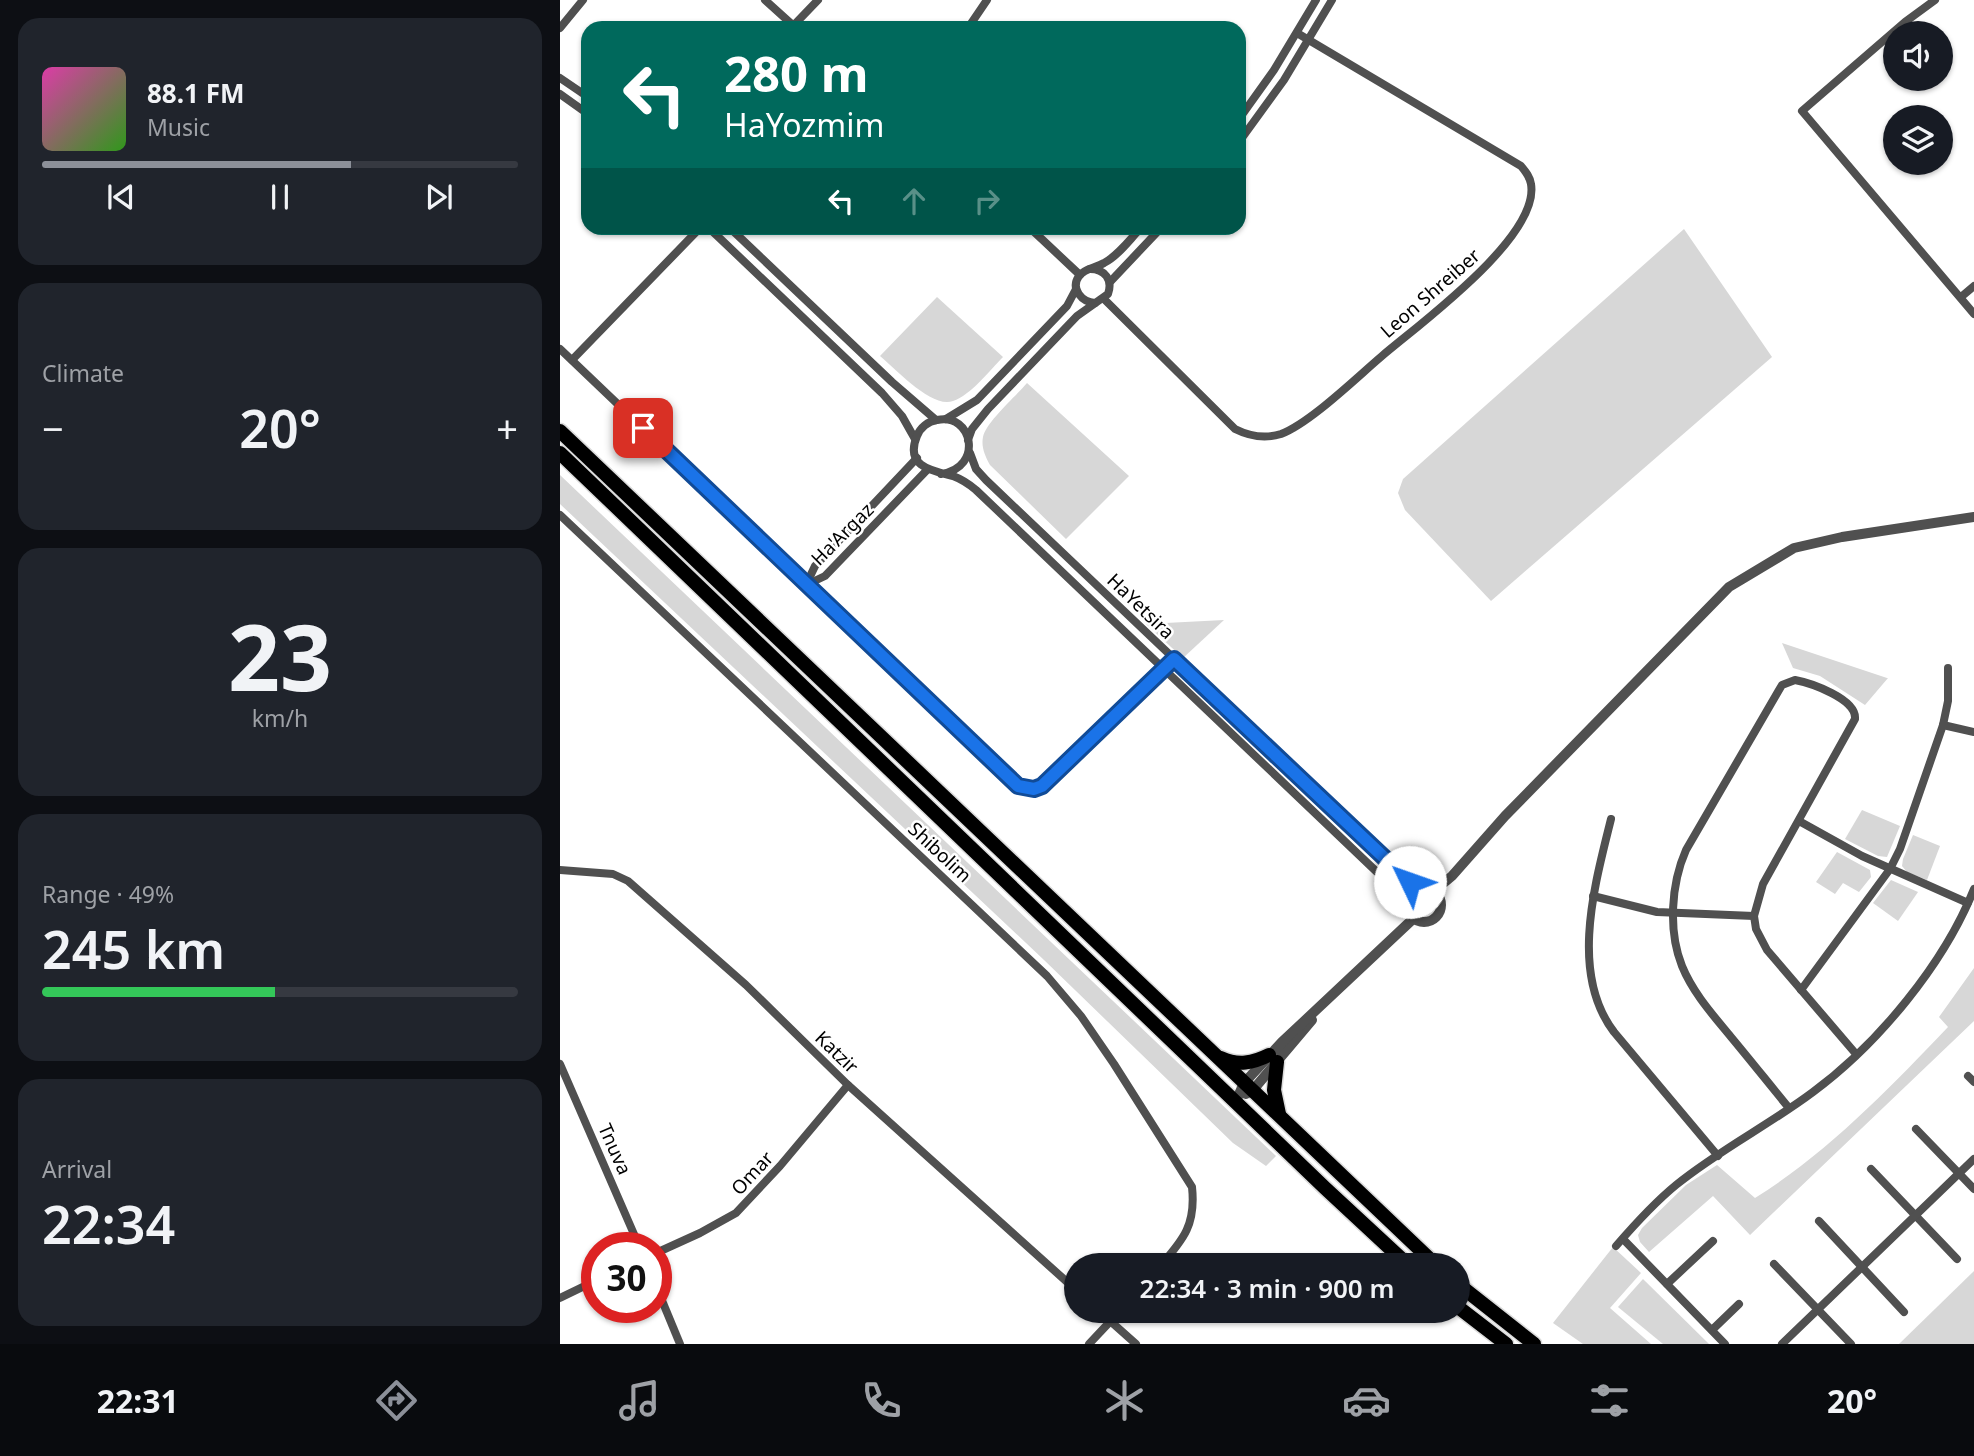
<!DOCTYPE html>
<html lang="en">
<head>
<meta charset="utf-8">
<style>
  :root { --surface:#171b24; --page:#20242c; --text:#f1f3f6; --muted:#9ea1a6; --line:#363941; --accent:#8c9099 }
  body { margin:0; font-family:"Noto Sans",sans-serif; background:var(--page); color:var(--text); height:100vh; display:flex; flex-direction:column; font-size:26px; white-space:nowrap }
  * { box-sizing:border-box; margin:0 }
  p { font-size:23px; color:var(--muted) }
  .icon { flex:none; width:38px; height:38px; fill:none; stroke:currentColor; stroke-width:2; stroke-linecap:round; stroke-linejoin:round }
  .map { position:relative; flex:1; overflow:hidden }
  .sheet { display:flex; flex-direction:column; gap:18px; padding:18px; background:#0d0f14; width:560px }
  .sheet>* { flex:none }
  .banner { position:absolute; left:21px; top:21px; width:665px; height:214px; border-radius:21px; box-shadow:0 2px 5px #0004; background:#00695c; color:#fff; overflow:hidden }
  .buttons { position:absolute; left:1323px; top:21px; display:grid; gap:14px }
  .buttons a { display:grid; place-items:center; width:70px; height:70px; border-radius:50%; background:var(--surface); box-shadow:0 2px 5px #0004; font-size:35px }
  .speed { position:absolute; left:21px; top:1232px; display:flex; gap:14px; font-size:35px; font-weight:700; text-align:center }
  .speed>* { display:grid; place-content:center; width:91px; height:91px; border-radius:50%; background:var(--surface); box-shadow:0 2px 5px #0004; line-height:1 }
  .speed .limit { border:10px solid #d22; background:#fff; color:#111 }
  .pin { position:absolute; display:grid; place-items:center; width:60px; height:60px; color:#fff; margin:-30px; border-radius:14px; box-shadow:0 4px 10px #0006 }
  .me { position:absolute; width:77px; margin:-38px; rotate:312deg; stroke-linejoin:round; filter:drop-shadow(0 0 5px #0008) }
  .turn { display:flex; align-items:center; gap:24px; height:147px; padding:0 28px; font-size:32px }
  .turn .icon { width:91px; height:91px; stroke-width:2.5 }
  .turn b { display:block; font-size:49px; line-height:60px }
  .lanes { display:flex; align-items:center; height:66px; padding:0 28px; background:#0003; justify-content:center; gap:35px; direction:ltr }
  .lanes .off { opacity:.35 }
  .big { font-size:52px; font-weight:600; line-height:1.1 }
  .sheet .tile { flex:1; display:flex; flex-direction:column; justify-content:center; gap:10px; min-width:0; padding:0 24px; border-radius:21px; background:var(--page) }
  .sheet .dial { align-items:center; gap:0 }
  .dial b { font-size:91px; line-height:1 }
  .song { display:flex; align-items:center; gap:21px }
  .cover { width:84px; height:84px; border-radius:10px; background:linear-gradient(135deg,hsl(320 70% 55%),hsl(110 70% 35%)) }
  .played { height:7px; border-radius:4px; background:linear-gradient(90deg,var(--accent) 65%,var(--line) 65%) }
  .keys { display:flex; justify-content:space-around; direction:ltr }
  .heat { display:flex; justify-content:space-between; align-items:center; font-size:38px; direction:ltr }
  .charge { height:10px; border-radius:5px; background:linear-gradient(90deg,#34c759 49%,var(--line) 0) }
  .trip { position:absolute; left:504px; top:1253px; width:406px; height:70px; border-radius:35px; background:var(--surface); box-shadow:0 2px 5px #0004; font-weight:600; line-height:70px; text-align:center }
  .dock { display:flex; height:112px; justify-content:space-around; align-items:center; background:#090b0e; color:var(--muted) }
  .dock .icon { width:49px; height:49px }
  .dock .on { color:var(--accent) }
  .dock b { font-size:32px; color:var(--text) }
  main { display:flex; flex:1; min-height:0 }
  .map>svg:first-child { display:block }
  .green { fill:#d7d7d7 }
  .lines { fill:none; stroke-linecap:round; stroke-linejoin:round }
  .trunk-casing { stroke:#dbdbdb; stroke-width:17 }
  .minor { stroke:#505050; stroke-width:8 }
  .tertiary { stroke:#505050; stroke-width:10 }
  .trunk { stroke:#000; stroke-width:14 }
  .route-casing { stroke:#114b97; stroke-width:18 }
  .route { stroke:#1a73e8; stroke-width:12 }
  .labels { text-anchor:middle; stroke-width:5; stroke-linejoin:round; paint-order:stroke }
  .street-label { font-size:19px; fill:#000; stroke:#fff }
</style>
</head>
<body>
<main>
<section class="sheet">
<div class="tile">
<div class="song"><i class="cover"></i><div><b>88.1 FM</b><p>Music</p></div></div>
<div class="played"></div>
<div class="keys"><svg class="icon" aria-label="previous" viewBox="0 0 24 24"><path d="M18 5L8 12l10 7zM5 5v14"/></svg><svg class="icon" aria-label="pause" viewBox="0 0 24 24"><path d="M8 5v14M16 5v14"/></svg><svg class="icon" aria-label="next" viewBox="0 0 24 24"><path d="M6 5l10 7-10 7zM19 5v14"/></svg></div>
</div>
<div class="tile"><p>Climate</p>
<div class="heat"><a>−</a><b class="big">20°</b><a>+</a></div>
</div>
<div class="tile dial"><b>23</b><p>km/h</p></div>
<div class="tile"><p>Range · 49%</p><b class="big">245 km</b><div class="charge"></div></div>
<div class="tile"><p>Arrival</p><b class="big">22:34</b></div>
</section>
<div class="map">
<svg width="1414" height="1344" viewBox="0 0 1414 1344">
  <rect width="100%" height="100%" fill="#fff"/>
  <g class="green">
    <path d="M1124 229 1212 357 931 601 845 510 838 493 843 479Z"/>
    <path d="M377 297 443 357C429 371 411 395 393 401 372 409 336 369 320 356Z"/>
    <path d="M467 383 569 476 506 539 430 465C425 456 421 447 423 437 426 422 456 396 467 383Z"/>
    <path d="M0 475 716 1156 706 1166 673 1143 484 960 0 504Z"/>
    <path d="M664 620 623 658 586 624Z"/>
    <path d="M1222 643 1327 678H1328L1305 705 1260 676 1233 668Z"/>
    <path d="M1302 810 1340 826 1327 857 1318 856 1285 839Z"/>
    <path d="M1353 835 1380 846 1367 880 1347 872 1342 866 1343 859Z"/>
    <path d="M1277 852 1310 870 1311 877 1299 892 1283 883 1275 894 1256 882Z"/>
    <path d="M1331 880 1358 892 1338 921 1313 903Z"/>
    <path d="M1414 968V1021L1190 1235 1153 1196 1089 1252 1080 1242 1078 1235 1082 1228 1126 1185 1157 1165 1195 1198C1266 1154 1330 1088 1388 1027L1379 1017Z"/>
    <path d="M1053 1247 1081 1273 1050 1308 1091 1344H1023L993 1323Z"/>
    <path d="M1414 1271V1344H1339Z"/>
    <path d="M1083 1279 1149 1344H1103L1058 1307Z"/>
  </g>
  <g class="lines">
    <defs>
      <g id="trunk">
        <path d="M0 431 876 1265"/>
        <path d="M0 453 765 1188 848 1265"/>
        <path d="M661 1058C678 1066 693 1063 709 1055"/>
        <path d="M717 1062 714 1090 719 1114"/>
        <path d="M898 1284 974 1344"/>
        <path d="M898 1307 946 1344"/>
      </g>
    </defs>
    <use href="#trunk" class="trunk-casing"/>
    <g class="minor">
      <path d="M205 0 236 28"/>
      <path d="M1375 0 1345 22 1242 111 1414 314"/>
      <path d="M233 26 258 0"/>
      <path d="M0 28 23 0"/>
      <path d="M408 28 427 0"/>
      <path d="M0 78 28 97"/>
      <path d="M0 94 28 114"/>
      <path d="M679 119 714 70 756 0"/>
      <path d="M679 142 724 80 772 0"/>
      <path d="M149 228 322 393 342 416 355 439"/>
      <path d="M170 228 332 382 376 420"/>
      <path d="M470 228 520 275"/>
      <path d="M550 282 601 228"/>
      <path d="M1401 297 1414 286"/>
      <path d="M544 299 675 429C689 436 705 439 721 434 750 423 796 378 822 356 858 325 980 237 971 184 970 177 966 172 961 166L737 33"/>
      <path d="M535 303C522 302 510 289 519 276 525 268 536 268 544 263 558 256 570 239 581 228"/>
      <path d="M0 349 458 786 474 789 482 786 614 659"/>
      <path d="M12 360 140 228"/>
      <path d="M386 419 417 400 507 306 516 289"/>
      <path d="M408 440 412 429 428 409 517 316 548 294C553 280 545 269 530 269"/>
      <path d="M410 453 416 469 426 480 829 863 850 882 866 888"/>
      <path d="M381 474C424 468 413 412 377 420 368 421 360 428 357 436 344 467 373 471 393 476 401 479 409 484 416 490L819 874 838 888 848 899"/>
      <path d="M0 515 487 976 521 1016 554 1064 632 1187C636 1224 624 1239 601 1265"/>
      <path d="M246 585 255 566 357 458"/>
      <path d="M246 585 265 576 367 470"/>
      <path d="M1383 725 1414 732"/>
      <path d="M1051 819C1035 884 1009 973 1054 1032L1158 1156"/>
      <path d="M1239 821 1302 856 1408 903"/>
      <path d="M0 870 53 874 68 881 186 985 288 1085 516 1290"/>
      <path d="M1033 896 1097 912 1194 916"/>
      <path d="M1241 990 1330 869 1340 849 1383 725 1388 701V668"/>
      <path d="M0 1064 80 1248"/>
      <path d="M1408 1076 1414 1082"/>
      <path d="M1229 1108C1210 1085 1191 1061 1171 1037 1153 1015 1133 993 1122 966 1108 931 1111 884 1126 850L1219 690 1222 685 1235 680C1251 683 1297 699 1295 719L1203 884 1194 916 1196 929 1207 950 1296 1054"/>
      <path d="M1356 1129 1414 1189"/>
      <path d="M1311 1169 1397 1259"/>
      <path d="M1259 1221 1344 1312"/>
      <path d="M1063 1239 1165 1344"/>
      <path d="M1056 1246C1075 1224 1094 1203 1116 1185 1159 1150 1209 1125 1253 1092 1318 1044 1384 964 1414 889"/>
      <path d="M96 1253 140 1233 176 1213 220 1166 288 1085"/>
      <path d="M1214 1264 1291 1344"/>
      <path d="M1107 1284 1153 1241"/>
      <path d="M96 1286 120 1344"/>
      <path d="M0 1298 37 1280"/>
      <path d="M539 1311 576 1344"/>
      <path d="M1152 1330 1179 1304"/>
      <path d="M529 1344 560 1311"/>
      <path d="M1222 1344 1414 1159"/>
    </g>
    <g class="tertiary">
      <circle cx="864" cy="905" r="17"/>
      <path d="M874 891 892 876 945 816 1169 587 1234 548 1282 537 1414 517"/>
      <path d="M686 1094 693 1090 752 1020"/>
      <path d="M676 1101 684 1083 722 1042 854 918"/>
    </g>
    <use href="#trunk" class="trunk"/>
  </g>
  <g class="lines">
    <defs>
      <path id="route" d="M83 428 458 786 474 789 482 786 614 659 850 882"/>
    </defs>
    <use href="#route" class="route-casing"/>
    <use href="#route" class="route"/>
  </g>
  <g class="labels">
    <g class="street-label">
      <text transform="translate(870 293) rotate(-41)" y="7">Leon Shreiber</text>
      <text transform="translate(282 534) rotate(-45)" y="7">Ha'Argaz</text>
      <text transform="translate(581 606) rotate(44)" y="7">HaYetsira</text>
      <text transform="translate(380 852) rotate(43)" y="7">Shibolim</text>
      <text transform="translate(277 1052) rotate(44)" y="7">Katzir</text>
      <text transform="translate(55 1149) rotate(66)" y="7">Tnuva</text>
      <text transform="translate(192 1173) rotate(-47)" y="7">Omar</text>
    </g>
  </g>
</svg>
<div class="buttons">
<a><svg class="icon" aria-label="sound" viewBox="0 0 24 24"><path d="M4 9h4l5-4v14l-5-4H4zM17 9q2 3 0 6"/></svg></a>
<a><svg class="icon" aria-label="layers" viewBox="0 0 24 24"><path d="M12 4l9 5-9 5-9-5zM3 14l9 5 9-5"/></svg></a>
</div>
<div class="speed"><div class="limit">30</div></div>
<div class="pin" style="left:83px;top:428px;background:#d93025"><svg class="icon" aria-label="arrive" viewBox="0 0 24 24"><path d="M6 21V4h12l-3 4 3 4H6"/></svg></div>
<svg class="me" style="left:850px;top:882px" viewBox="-20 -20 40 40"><circle r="19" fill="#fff"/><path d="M0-13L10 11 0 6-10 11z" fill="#1a73e8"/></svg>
<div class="trip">22:34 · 3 min · 900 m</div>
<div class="banner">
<div class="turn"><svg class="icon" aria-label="left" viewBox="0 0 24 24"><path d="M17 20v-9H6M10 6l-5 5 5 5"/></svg><div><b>280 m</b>HaYozmim</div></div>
<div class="lanes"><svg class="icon" aria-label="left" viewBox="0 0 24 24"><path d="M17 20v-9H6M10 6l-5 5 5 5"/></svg><svg class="icon off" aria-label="ahead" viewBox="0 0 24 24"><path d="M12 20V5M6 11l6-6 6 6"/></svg><svg class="icon off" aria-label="right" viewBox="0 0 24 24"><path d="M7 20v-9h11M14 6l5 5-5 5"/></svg></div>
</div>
</div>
</main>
<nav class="dock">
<b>22:31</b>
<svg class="icon on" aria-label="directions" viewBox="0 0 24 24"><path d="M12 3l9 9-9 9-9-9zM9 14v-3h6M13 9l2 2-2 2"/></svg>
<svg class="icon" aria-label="music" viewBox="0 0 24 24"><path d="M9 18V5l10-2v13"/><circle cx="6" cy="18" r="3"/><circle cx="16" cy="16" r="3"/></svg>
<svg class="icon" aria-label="phone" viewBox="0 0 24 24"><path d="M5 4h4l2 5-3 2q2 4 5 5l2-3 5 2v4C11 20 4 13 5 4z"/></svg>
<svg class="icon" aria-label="climate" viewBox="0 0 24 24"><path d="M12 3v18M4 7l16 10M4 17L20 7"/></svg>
<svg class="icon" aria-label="car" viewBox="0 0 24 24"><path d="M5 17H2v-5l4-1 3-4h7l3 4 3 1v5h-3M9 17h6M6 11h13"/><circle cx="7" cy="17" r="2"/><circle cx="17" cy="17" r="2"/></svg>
<svg class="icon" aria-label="filters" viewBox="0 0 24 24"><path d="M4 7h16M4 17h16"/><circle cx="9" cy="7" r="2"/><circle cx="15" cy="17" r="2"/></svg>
<b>20°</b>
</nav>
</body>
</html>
